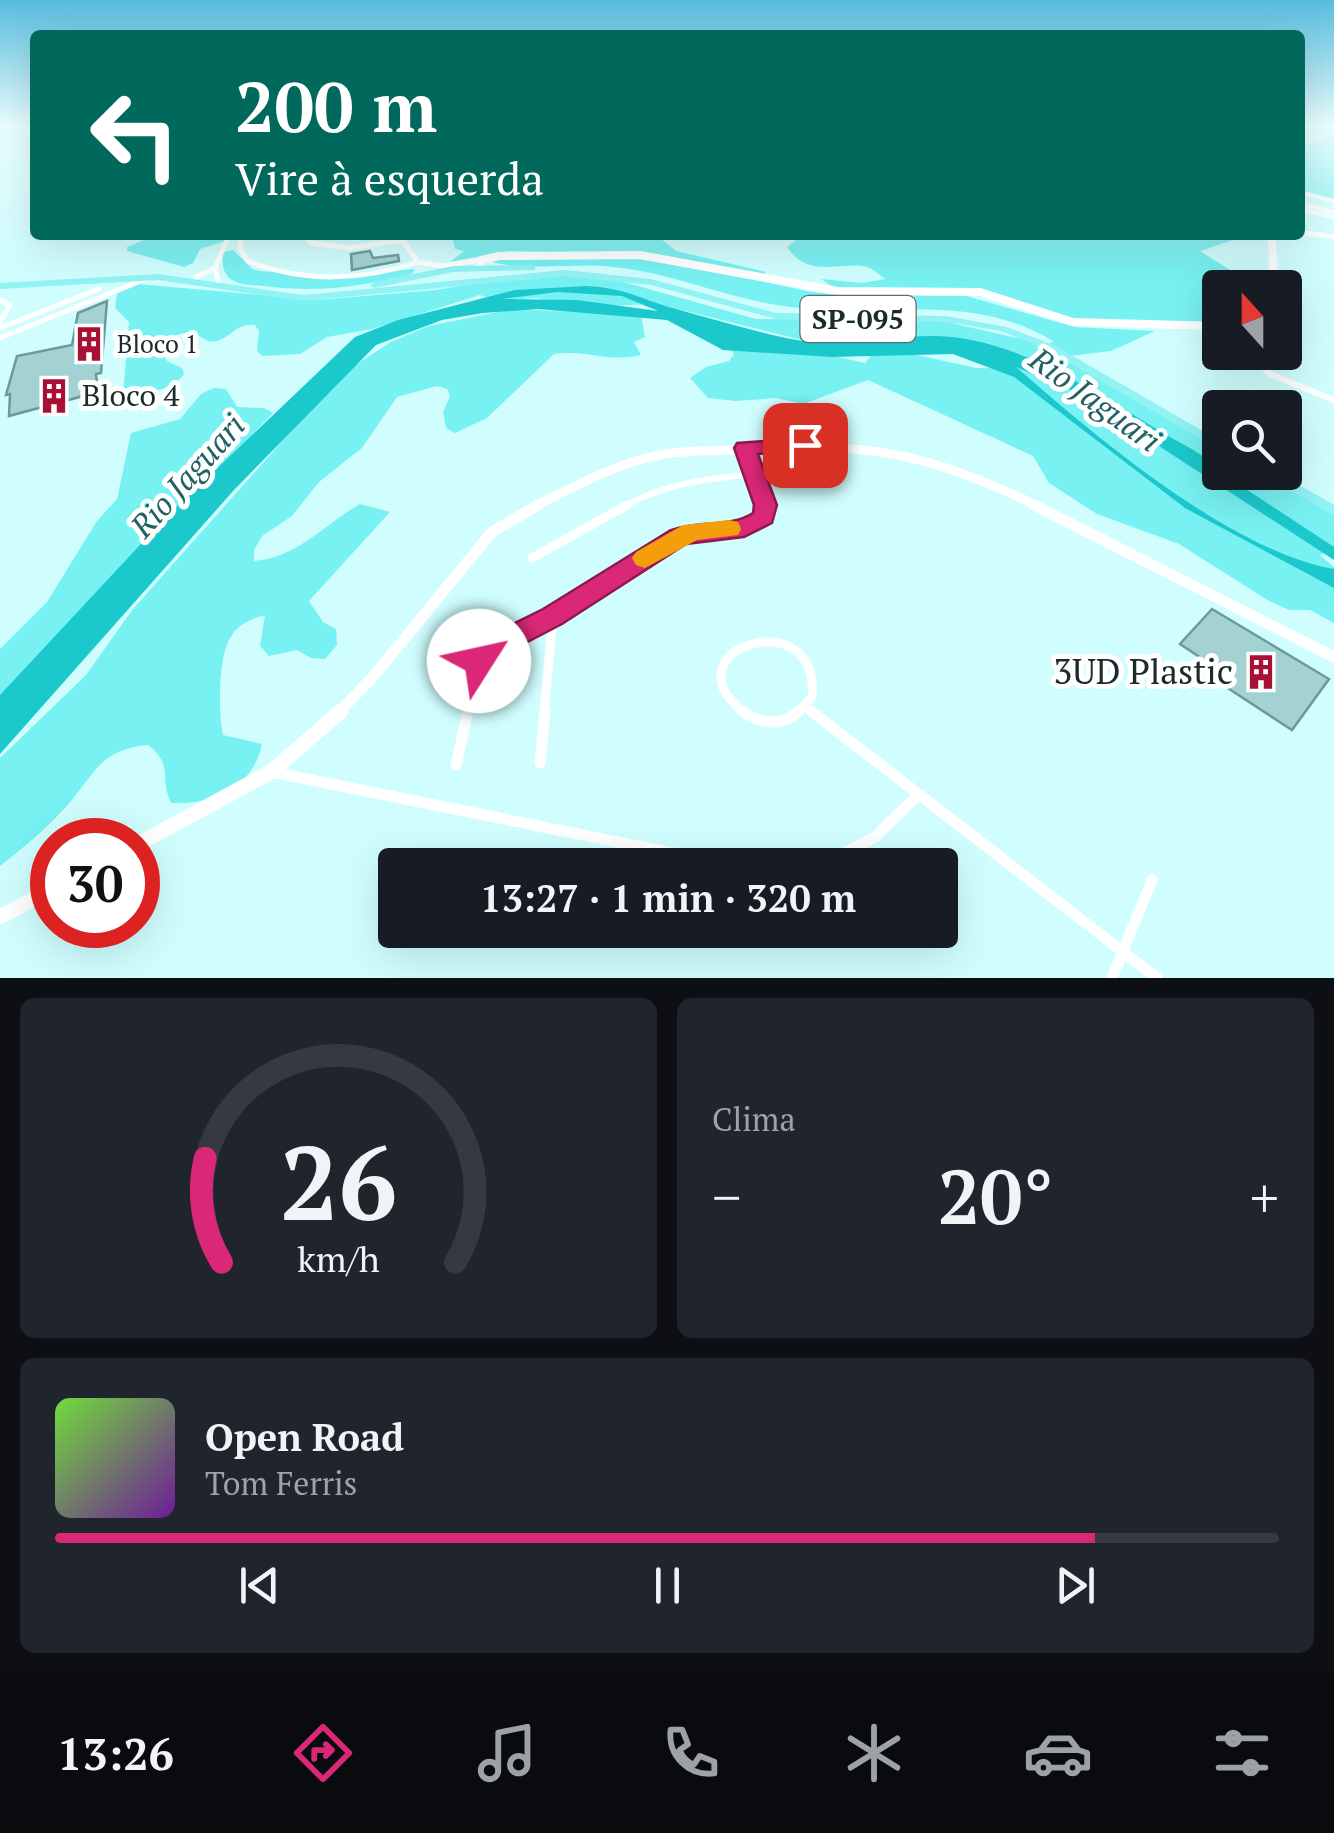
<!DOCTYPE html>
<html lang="pt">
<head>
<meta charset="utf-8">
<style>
  :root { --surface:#171b24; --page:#20242c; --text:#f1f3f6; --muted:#9ea1a6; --line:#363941; --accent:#db2777 }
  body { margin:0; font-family:"PT Serif",serif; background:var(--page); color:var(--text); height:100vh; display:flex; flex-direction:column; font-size:38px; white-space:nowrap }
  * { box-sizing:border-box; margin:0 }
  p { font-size:32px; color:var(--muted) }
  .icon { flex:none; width:55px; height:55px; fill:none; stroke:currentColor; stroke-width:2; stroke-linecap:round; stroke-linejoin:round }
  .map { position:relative; height:978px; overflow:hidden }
  .sheet { display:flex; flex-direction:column; gap:20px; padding:20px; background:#0d0f14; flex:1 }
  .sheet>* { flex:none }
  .top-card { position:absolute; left:30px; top:30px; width:1275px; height:210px; border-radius:10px; box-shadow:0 10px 40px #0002; background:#00695c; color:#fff; overflow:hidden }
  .needle { width:65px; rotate:339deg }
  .controls { position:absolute; left:1202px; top:270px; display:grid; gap:20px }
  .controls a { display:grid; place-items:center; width:100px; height:100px; border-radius:10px; background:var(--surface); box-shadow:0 10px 40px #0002; font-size:50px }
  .speed { position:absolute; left:30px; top:818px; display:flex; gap:20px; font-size:50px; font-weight:700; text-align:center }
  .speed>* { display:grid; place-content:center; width:130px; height:130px; border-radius:50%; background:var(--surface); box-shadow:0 10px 40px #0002; line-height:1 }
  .speed .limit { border:15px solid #d22; background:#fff; color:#111 }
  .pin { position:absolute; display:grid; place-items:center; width:85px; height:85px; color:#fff; margin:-42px; border-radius:20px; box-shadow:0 5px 15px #0006 }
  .me { position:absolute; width:110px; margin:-55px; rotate:55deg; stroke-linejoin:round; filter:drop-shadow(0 0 8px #0008) }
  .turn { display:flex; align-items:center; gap:35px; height:210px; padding:0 40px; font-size:45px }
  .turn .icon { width:130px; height:130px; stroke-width:2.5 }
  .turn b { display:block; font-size:70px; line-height:85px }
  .big { font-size:75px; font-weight:800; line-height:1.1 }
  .sheet .card { flex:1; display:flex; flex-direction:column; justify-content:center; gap:15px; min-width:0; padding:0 35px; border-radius:15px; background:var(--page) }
  .sheet .dial { align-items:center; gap:0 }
  .dial svg { height:260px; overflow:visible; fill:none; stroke:var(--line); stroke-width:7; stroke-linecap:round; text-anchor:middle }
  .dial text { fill:var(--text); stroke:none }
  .song { display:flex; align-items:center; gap:30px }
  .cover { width:120px; height:120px; border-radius:15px; background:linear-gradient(135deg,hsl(100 70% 55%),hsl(280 70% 35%)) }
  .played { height:10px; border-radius:5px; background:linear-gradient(90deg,var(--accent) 85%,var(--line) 85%) }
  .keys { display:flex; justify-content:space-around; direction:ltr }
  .heat { display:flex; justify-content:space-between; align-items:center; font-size:55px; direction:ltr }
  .sheet .tiles { flex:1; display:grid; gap:20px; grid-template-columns:1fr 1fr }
  .card:last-child { grid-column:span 2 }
  .trip { position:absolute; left:378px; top:848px; width:580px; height:100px; border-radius:10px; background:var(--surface); box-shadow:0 10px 40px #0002; font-weight:800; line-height:100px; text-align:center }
  .dock { display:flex; height:160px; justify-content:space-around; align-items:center; background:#090b0e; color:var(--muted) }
  .dock .icon { width:70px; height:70px }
  .dock .on { color:var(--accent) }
  .dock b { font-size:45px; color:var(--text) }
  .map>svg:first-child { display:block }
  .green { fill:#78f1f3 }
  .water { fill:#1bc9cc; fill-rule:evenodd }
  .building { fill:#a4d2d2; stroke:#6e999a; stroke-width:2.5 }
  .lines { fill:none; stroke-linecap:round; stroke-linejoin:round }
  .minor-far4 { stroke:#fff; stroke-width:4 }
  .minor-far3 { stroke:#fff; stroke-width:5 }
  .minor-far2 { stroke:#fff; stroke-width:6 }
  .minor-far1 { stroke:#fff; stroke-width:9 }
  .minor { stroke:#fff; stroke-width:11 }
  .tertiary-far4 { stroke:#fff; stroke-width:5 }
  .tertiary-far3 { stroke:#fff; stroke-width:8 }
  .tertiary-far2 { stroke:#fff; stroke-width:9 }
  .tertiary-far1 { stroke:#fff; stroke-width:11 }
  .tertiary { stroke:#fff; stroke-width:15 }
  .primary { fill:#92f2f4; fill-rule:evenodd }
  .route { fill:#db2777; stroke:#8e194d; stroke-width:2.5 }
  .slow { fill:#f59e0b }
  .labels { text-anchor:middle; stroke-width:10; stroke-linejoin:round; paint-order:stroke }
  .far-poi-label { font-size:25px; fill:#192b2b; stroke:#fff; text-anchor:start }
  .shield { fill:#fff; stroke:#5e6b6b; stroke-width:2.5 }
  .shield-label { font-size:28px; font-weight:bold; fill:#192b2b }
  .poi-label { font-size:30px; fill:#192b2b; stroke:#fff; text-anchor:start }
  .water-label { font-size:32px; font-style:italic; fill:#246162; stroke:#fff }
  .near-poi-label { font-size:35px; fill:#192b2b; stroke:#fff; text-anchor:end }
</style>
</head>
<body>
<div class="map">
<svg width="1334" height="978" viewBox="0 0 1334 978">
  <rect width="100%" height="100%" fill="#d0feff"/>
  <g class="green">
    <path d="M1300 126H1334V200L1300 191V147L1332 135 1300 133Z"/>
    <path d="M143 235 229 236 228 240 200 249 193 263 184 267 127 251V247L144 240Z"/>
    <path d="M452 235H656L676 251 766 272 762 276 677 263 812 292 858 297 844 294 821 279 862 283 885 279C878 274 872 267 863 266 835 263 808 278 787 247L796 240V235H1248L1200 251 1230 270 1235 281 1233 287 1220 288V319C1175 329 1108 325 1062 319 1028 315 999 295 963 295L1075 327 1155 331 1111 351 1070 356 1220 441V472L1277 473 1334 505V549L1320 555 1334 567V623L1310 610H1289L1269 601 1179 544 1097 514 1049 483 1033 456 868 380 803 404 776 398 736 401 708 398 690 378 706 367 729 361 734 354 730 348 834 356 865 363 873 353 904 352 976 368H1005L935 336 884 343H814L658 304 600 306 535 298 496 301 480 295 372 329 327 337 300 354 262 356 257 351 259 331 255 325C236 323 233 336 217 341 206 344 201 335 193 333 186 331 175 336 168 338L161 350 167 361 182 368 184 374C171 393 144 392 123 395L129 322 115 308 117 293 138 284 317 300 435 290 534 274 613 279 756 319 938 320 1048 345 1053 341C967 289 875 320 783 306 722 297 665 270 603 266 570 264 519 271 489 261L499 256 572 259 546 252 508 251 450 262 464 251 455 249Z"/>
    <path d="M233 250 252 269 260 271 333 276 415 269 412 274C361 287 316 293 263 286 253 285 240 285 232 280 222 273 222 263 223 252Z"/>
    <path d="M513 309 641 315 645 337 634 342 641 355C605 363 589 349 554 354L487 418 455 433 446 428 443 412 450 396 447 389 437 386 397 397 362 448 319 482 292 516 262 536 254 550V561C299 557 323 525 360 504L390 512 309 601 323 622 336 629 337 645 325 659 311 658 297 650 269 656 260 646 265 615C252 619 240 623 232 635 218 653 218 713 223 735L262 744C254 787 212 805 171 803 159 777 174 765 148 745 99 749 94 776 65 808 45 830 23 848 0 866V758L86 675 133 609 343 373 391 342 429 326Z"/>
    <path d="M214 388 226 389 237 407 264 408 273 413 0 697V649L47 602 97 521 117 499 131 433 180 419 201 394Z"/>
  </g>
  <path class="water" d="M586 286C626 288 637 298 673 308 712 319 752 331 791 339 839 348 888 335 936 336 1018 338 1096 393 1165 434 1183 445 1209 456 1220 472L1334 547V560L1076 392 1016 367C1094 435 1230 551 1334 569V588L1185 508 1014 377 953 354 832 357 723 350 667 320 538 309 483 313 442 320 376 345 234 490 0 754V695L167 516 355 337 398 320 515 290ZM557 292 622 296 658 311 577 300 502 299Z"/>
  <g class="building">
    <path d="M370 251 373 258 398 255 399 261 352 270 351 254Z"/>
    <path d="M107 301 101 373 96 374 98 392 9 416 10 394 6 395 17 356 72 345 78 313Z"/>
    <path d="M1212 609 1329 679 1292 730 1194 666 1201 658 1180 644Z"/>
  </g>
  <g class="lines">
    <g class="minor-far4">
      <path d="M1300 192 1334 201"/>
      <path d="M1301 204 1334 212"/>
    </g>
    <g class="minor-far3">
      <path d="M1300 232 1334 237"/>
      <path d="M242 235 240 248 248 261C303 283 362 281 418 262"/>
      <path d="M304 235 311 243 350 248 402 240 408 235"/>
      <path d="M402 240 418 262"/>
      <path d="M418 262 441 266 481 260"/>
      <path d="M196 277 215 268"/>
      <path d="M218 281 215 268 229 235"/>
      <path d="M0 300 10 305 0 322"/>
      <path d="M1204 327 1220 334"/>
      <path d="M0 328 99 289"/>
      <path d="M0 338 148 278"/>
    </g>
    <g class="minor-far2">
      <path d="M1247 352 1270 374 1334 400"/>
      <path d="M745 449 765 507"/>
      <path d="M623 507C665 483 706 479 754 474"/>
    </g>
    <g class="minor-far1">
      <path d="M532 558 627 505"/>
      <path d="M806 707 814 713"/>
      <path d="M467 713 479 661 485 651 553 616 677 538 754 523 764 517 765 505"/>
      <path d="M544 713 553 616"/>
      <path d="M745 713C662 649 821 599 812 697L797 713"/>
    </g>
    <g class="minor">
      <path d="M742 711C759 724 783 727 799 711"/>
      <path d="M811 711 1157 978"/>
      <path d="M540 763 545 711"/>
      <path d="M456 765 468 711"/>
      <path d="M271 772 732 865"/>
      <path d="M821 865 875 837 919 794"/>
      <path d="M1112 978 1152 880"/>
    </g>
    <path class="tertiary-far4" d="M1300 209 1334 217"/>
    <g class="tertiary-far3">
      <path d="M1272 235 1274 288"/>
      <path d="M479 266 481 260 499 256 640 255 837 291 980 292 1073 322 1220 326"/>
    </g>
    <path class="tertiary-far2" d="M533 507C572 488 616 463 660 455 684 450 711 451 736 450 859 441 928 451 1039 507"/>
    <g class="tertiary-far1">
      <path d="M1034 505 1334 657"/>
      <path d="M338 713 372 678 492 532 538 505"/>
    </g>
    <g class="tertiary">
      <path d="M138 844 271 772 341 711"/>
      <path d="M0 917 52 889"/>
    </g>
    <g class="primary">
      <path d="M532 265 535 266V270L453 272 374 288 370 285 374 282 453 266Z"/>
      <path d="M565 270 651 279 776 313 946 316 1006 327 1054 345 1220 441V450L1046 349 1001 331 946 322 776 319 651 285 565 276 303 301 158 280 0 289V283L158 274 303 295Z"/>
      <path d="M1259 472H1275L1334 505V516Z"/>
    </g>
  </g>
  <linearGradient id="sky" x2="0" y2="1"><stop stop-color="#56bcdd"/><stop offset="0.48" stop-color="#eaffff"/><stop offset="1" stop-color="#eaffff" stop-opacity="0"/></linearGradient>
  <rect width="1334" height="263" fill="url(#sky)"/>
  <path class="route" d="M805 438 816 445 813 450 758 454 777 505 772 523 744 537 686 544 562 624 495 659 489 670 479 673 469 670 465 661 475 643 543 609 669 531C695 520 730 528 753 513L754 505 734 448 737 443Z"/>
  <path class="slow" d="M729 520 738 522 741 529 738 535 697 540 645 568 636 565 632 558 636 552 683 525Z"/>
  <defs>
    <symbol id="building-bare" viewBox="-9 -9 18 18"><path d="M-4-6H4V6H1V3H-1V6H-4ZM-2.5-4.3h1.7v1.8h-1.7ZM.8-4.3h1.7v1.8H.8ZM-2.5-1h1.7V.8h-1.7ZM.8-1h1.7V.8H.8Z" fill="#a81034" stroke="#fff" stroke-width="2.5" paint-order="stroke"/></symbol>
  </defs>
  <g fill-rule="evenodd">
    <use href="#building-bare" x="64" y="319" width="50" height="50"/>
    <use href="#building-bare" x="29" y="371" width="50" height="50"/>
    <use href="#building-bare" x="1236" y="647" width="50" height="50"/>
  </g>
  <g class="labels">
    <g class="far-poi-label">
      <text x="117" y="353">Bloco 1</text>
    </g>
    <rect class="shield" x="800.5" y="296" width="115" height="46" rx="8"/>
    <g class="shield-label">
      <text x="858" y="329">SP-095</text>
    </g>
    <g class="poi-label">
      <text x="82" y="406">Bloco 4</text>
    </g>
    <g class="water-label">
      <text transform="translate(1095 400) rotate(36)" y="11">Rio Jaguari</text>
      <text transform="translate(188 476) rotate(-48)" y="11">Rio Jaguari</text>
    </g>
    <g class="near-poi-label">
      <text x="1233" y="684">3UD Plastic</text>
    </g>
  </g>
</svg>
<div class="controls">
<a><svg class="needle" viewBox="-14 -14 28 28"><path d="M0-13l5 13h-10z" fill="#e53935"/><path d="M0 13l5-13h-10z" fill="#9ea1a6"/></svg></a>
<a><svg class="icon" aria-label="search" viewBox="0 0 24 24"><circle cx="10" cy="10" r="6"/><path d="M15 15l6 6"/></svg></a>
</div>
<div class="speed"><div class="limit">30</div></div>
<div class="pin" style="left:805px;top:445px;background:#d93025"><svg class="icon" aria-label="arrive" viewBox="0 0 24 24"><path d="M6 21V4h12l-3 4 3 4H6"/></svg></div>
<svg class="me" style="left:479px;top:661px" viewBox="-20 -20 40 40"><circle r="19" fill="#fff"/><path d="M0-13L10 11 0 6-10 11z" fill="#db2777"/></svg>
<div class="trip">13:27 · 1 min · 320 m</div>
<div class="top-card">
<div class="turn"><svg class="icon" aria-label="left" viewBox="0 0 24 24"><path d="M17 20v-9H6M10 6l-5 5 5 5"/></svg><div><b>200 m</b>Vire à esquerda</div></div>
</div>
</div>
<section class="sheet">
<div class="tiles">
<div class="card dial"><svg viewBox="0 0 100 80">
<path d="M14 69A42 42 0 1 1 86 69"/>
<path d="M14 69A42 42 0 0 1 9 37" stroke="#db2777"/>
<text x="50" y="56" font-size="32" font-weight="700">26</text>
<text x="50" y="72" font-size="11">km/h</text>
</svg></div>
<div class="card"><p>Clima</p>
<div class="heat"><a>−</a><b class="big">20°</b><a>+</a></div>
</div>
<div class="card">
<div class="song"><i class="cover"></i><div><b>Open Road</b><p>Tom Ferris</p></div></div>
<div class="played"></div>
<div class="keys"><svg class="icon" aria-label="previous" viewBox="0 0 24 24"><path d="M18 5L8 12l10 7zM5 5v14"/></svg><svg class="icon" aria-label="pause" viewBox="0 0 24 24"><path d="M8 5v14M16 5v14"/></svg><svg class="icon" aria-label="next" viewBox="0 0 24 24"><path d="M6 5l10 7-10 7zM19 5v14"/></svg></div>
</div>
</div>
</section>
<nav class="dock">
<b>13:26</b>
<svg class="icon on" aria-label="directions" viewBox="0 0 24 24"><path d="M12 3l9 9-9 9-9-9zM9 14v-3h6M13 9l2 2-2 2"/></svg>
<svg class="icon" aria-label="music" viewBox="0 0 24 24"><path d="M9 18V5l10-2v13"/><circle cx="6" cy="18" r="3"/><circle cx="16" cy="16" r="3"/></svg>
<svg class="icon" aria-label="phone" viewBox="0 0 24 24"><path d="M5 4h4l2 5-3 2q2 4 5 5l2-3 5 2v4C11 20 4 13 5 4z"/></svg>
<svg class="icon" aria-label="climate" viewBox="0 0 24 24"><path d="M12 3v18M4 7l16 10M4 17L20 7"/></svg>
<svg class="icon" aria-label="car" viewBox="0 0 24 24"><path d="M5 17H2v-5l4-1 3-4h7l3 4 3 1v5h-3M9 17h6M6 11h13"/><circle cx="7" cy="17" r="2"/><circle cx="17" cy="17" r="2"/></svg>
<svg class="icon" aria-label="filters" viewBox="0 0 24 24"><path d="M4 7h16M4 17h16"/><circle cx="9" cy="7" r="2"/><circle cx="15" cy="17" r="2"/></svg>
</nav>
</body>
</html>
